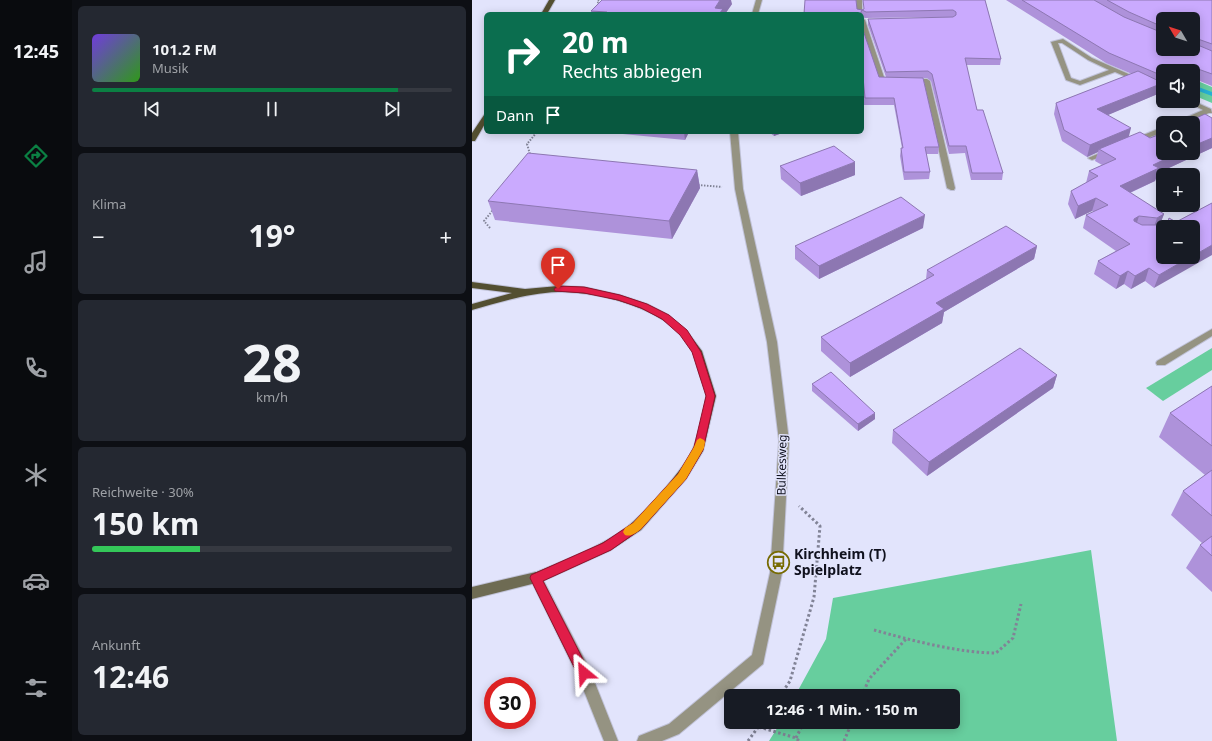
<!DOCTYPE html>
<html lang="de">
<head>
<meta charset="utf-8">
<style>
  :root { --surface:#171b24; --page:#242831; --text:#f1f3f6; --muted:#9ea1a6; --line:#363941; --accent:#0b8043 }
  body { margin:0; font-family:"Noto Sans",sans-serif; background:var(--page); color:var(--text); height:100vh; display:flex; flex-direction:column; font-size:15px; white-space:nowrap }
  * { box-sizing:border-box; margin:0 }
  p { font-size:13px; color:var(--muted) }
  .icon { flex:none; width:22px; height:22px; fill:none; stroke:currentColor; stroke-width:2; stroke-linecap:round; stroke-linejoin:round }
  .map { position:relative; flex:1; overflow:hidden }
  .side { display:flex; flex-direction:column; gap:6px; padding:6px; background:#0d0f14; width:400px }
  .side>* { flex:none }
  .top-card { position:absolute; left:12px; top:12px; width:380px; height:122px; border-radius:6px; box-shadow:0 2px 10px #0003; background:#0b6e4f; color:#fff; overflow:hidden }
  .needle { width:26px; rotate:309deg }
  .tools { position:absolute; left:684px; top:12px; display:grid; gap:8px }
  .tools a { display:grid; place-items:center; width:44px; height:44px; border-radius:6px; background:var(--surface); box-shadow:0 2px 10px #0003; font-size:20px }
  .speed { position:absolute; left:12px; top:677px; display:flex; gap:8px; font-size:20px; font-weight:700; text-align:center }
  .speed>* { display:grid; place-content:center; width:52px; height:52px; border-radius:50%; background:var(--surface); box-shadow:0 2px 10px #0003; line-height:1 }
  .speed .limit { border:6px solid #d22; background:#fff; color:#111 }
  .pin { position:absolute; display:grid; place-items:center; width:34px; height:34px; color:#fff; margin:-41px -17px; border-radius:50% 50% 50% 0; rotate:-45deg; box-shadow:0 0 4px #0007 }
  .pin .icon { rotate:45deg }
  .me { position:absolute; width:44px; margin:-22px; rotate:333deg; stroke-linejoin:round; filter:drop-shadow(0 0 3px #0008) }
  .turn { display:flex; align-items:center; gap:14px; height:84px; padding:0 12px; font-size:18px }
  .turn .icon { width:52px; height:52px; stroke-width:2.5 }
  .turn b { display:block; font-size:28px; line-height:34px }
  .then { display:flex; align-items:center; height:38px; padding:0 12px; background:#0003; gap:8px; font-size:15px }
  .big { font-size:30px; font-weight:700; line-height:1.1 }
  .side .tile { flex:1; display:flex; flex-direction:column; justify-content:center; gap:6px; min-width:0; padding:0 14px; border-radius:6px; background:var(--page) }
  .side .dial { align-items:center; gap:0 }
  .dial b { font-size:52px; line-height:1 }
  .song { display:flex; align-items:center; gap:12px }
  .cover { width:48px; height:48px; border-radius:6px; background:linear-gradient(135deg,hsl(260 70% 55%),hsl(110 70% 35%)) }
  .played { height:4px; border-radius:2px; background:linear-gradient(90deg,var(--accent) 85%,var(--line) 85%) }
  .keys { display:flex; justify-content:space-around; direction:ltr }
  .heat { display:flex; justify-content:space-between; align-items:center; font-size:22px; direction:ltr }
  .charge { height:6px; border-radius:3px; background:linear-gradient(90deg,#34c759 30%,var(--line) 0) }
  .trip { position:absolute; left:252px; top:689px; width:236px; height:40px; border-radius:6px; background:var(--surface); box-shadow:0 2px 10px #0003; font-weight:700; line-height:40px; text-align:center }
  main { display:flex; flex:1; min-height:0 }
  .dock { display:flex; flex-direction:column; width:72px; justify-content:space-around; align-items:center; background:#090b0e; color:var(--muted) }
  .dock .icon { width:28px; height:28px }
  .dock .active { color:var(--accent) }
  .dock b { font-size:18px; color:var(--text) }
  .map>svg:first-child { display:block }
  .green { fill:#67ce9e }
  .lines { fill:none; stroke-linecap:round; stroke-linejoin:round }
  .stream { fill:#27afd4; fill-rule:evenodd }
  .minor-casing { stroke:#c0c2d8; stroke-width:2 }
  .secondary-casing { stroke:#c0c2d8; stroke-width:2 }
  .primary-casing { stroke:#c0c2d8; stroke-width:2 }
  .path-far2 { stroke:#818396; stroke-width:1.5; stroke-dasharray:1.5 1.5; stroke-linecap:butt }
  .path-far1 { stroke:#818396; stroke-width:2; stroke-dasharray:1.5 1.5; stroke-linecap:butt }
  .path { stroke:#818396; stroke-width:3; stroke-dasharray:2.5 2.5; stroke-linecap:butt }
  .minor { fill:#959382; fill-rule:evenodd }
  .secondary { fill:#6e6b53; fill-rule:evenodd }
  .primary { fill:#534f31; fill-rule:evenodd }
  .wall { fill:#ae92da; fill-rule:evenodd }
  .shaded-wall { fill:#8d77b2 }
  .building { fill:#caaafe; stroke:#8d77b2 }
  .route { fill:#e11d48; stroke:#92132f }
  .slow { fill:#f59e0b }
  .labels { text-anchor:middle; stroke-width:3; stroke-linejoin:round; paint-order:stroke }
  .street-label { font-size:12px; fill:#10111e; stroke:#e2e4fc }
  .near-poi-label { font-size:14px; font-weight:bold; fill:#10111e; stroke:#e2e4fc; text-anchor:start }
</style>
</head>
<body>
<main>
<nav class="dock">
<b>12:45</b>
<svg class="icon active" aria-label="directions" viewBox="0 0 24 24"><path d="M12 3l9 9-9 9-9-9zM9 14v-3h6M13 9l2 2-2 2"/></svg>
<svg class="icon" aria-label="music" viewBox="0 0 24 24"><path d="M9 18V5l10-2v13"/><circle cx="6" cy="18" r="3"/><circle cx="16" cy="16" r="3"/></svg>
<svg class="icon" aria-label="phone" viewBox="0 0 24 24"><path d="M5 4h4l2 5-3 2q2 4 5 5l2-3 5 2v4C11 20 4 13 5 4z"/></svg>
<svg class="icon" aria-label="climate" viewBox="0 0 24 24"><path d="M12 3v18M4 7l16 10M4 17L20 7"/></svg>
<svg class="icon" aria-label="car" viewBox="0 0 24 24"><path d="M5 17H2v-5l4-1 3-4h7l3 4 3 1v5h-3M9 17h6M6 11h13"/><circle cx="7" cy="17" r="2"/><circle cx="17" cy="17" r="2"/></svg>
<svg class="icon" aria-label="filters" viewBox="0 0 24 24"><path d="M4 7h16M4 17h16"/><circle cx="9" cy="7" r="2"/><circle cx="15" cy="17" r="2"/></svg>
</nav>
<section class="side">
<div class="tile">
<div class="song"><i class="cover"></i><div><b>101.2 FM</b><p>Musik</p></div></div>
<div class="played"></div>
<div class="keys"><svg class="icon" aria-label="previous" viewBox="0 0 24 24"><path d="M18 5L8 12l10 7zM5 5v14"/></svg><svg class="icon" aria-label="pause" viewBox="0 0 24 24"><path d="M8 5v14M16 5v14"/></svg><svg class="icon" aria-label="next" viewBox="0 0 24 24"><path d="M6 5l10 7-10 7zM19 5v14"/></svg></div>
</div>
<div class="tile"><p>Klima</p>
<div class="heat"><a>−</a><b class="big">19°</b><a>+</a></div>
</div>
<div class="tile dial"><b>28</b><p>km/h</p></div>
<div class="tile"><p>Reichweite · 30%</p><b class="big">150 km</b><div class="charge"></div></div>
<div class="tile"><p>Ankunft</p><b class="big">12:46</b></div>
</section>
<div class="map">
<svg width="740" height="741" viewBox="0 0 740 741">
  <rect width="100%" height="100%" fill="#e2e4fc"/>
  <g class="green">
    <path d="M721 79 740 87V103L721 95Z"/>
    <path d="M740 348V370L691 401 674 388Z"/>
    <path d="M619 550 645 741H297L309 722H481V696H323L354 639 361 598Z"/>
  </g>
  <g class="lines">
    <path class="stream" d="M721 85 740 92V96L721 89Z"/>
    <defs>
      <g id="minor">
        <path d="M284 0H290L286 14H280Z"/>
        <path d="M384 0H390V15L385 14Z"/>
        <path d="M390 18 393 20 413 80H421V82L410 84 407 82 390 29Z"/>
        <path d="M591 39 620 58 691 89V93L643 72 608 85 594 80 579 42ZM586 43H590L616 60 637 70 608 81 599 78Z"/>
        <path d="M439 79H455L458 81 483 188 482 190H479L475 188 452 83 437 82 436 81Z"/>
        <path d="M713 101H721L739 109 740 113H737L712 123H702L731 110Z"/>
        <path d="M691 127V132L666 142H660L659 140Z"/>
        <path d="M258 132H266L271 189 305 342 317 441 310 573 291 664 207 734 190 741H165L167 736 197 724 280 655 298 573 307 441 295 342 263 189Z"/>
        <path d="M637 149 641 151 640 153 620 160 616 158Z"/>
        <path d="M740 329V336L693 365H685L684 363 685 361Z"/>
        <path d="M64 572 68 574 117 668 146 741H132L106 676 58 578 60 574Z"/>
      </g>
      <path id="secondary" d="M64 572 68 574 70 578 68 582 0 599V587Z"/>
      <g id="primary">
        <path d="M77 0H83L75 14H69Z"/>
        <path d="M14 114V122L3 141H0V133L12 115Z"/>
        <path d="M0 282 53 289 86 286 112 287 148 295 175 304 196 315 215 331 230 351 244 396 231 451 214 479 169 530 139 550 64 584 60 582 58 578 60 574C90 561 138 544 162 521 178 506 215 466 222 446 225 438 234 403 234 396 234 389 229 380 227 373 225 366 223 359 221 352 202 310 128 291 86 292 56 293 29 302 0 310V304L40 293 0 288Z"/>
      </g>
    </defs>
    <use href="#minor" class="minor-casing"/>
    <use href="#secondary" class="secondary-casing"/>
    <use href="#primary" class="primary-casing"/>
    <path class="path-far2" d="M127 0 125 2 129 4"/>
    <g class="path-far1">
      <path d="M58 154 55 144 65 132"/>
      <path d="M226 185 250 187"/>
      <path d="M18 228 12 221 21 210"/>
    </g>
    <g class="path">
      <path d="M402 630C438 640 487 653 524 653L541 638 549 604"/>
      <path d="M308 696 318 681 342 597 348 526 327 506"/>
      <path d="M390 696 397 679 434 639"/>
      <path d="M287 727 324 738 327 741"/>
      <path d="M324 738 332 722"/>
      <path d="M276 741 290 722"/>
      <path d="M372 741 380 722"/>
    </g>
    <use href="#minor" class="minor"/>
    <use href="#secondary" class="secondary"/>
    <use href="#primary" class="primary"/>
  </g>
  <g class="wall">
    <path d="M513 0 529 59 528 65H494L505 110 531 173 530 180H499L493 153 477 154 459 81 455 78H451L467 147 466 154H454L458 172 457 179 432 180 428 156 429 148H430L422 105H392L391 84H390V27L407 77H414L396 25V19L481 17 393 18 390 17V14H332L385 9 390 10Z"/>
    <path d="M534 0H740V86L723 79 691 71V87H690L688 93 635 115 657 137 678 138 740 118V148L686 173 683 181 658 193 692 214 688 224 696 222 697 218 704 222 740 203 682 288 673 281 659 289 652 284 644 289 622 274 626 261 644 251 611 228 614 215 622 212 620 211 603 219 596 204 599 191 614 183 617 171 630 165 623 161 626 152 615 157 590 141 582 114 584 103 660 74 634 63ZM691 19 721 49H691Z"/>
    <path d="M260 4 253 14H120L119 11Z"/>
    <path d="M130 132H217L213 140Z"/>
    <path d="M297 132H313L302 136Z"/>
    <path d="M308 166 383 175 329 196 309 179Z"/>
    <path d="M225 170 228 188 200 239 23 220 16 201Z"/>
    <path d="M451 228 347 279 323 259V246Z"/>
    <path d="M565 246 562 259 472 312 470 323 378 377 349 351V337L454 279 455 270Z"/>
    <path d="M585 375 581 388 455 476 420 443 421 430Z"/>
    <path d="M340 384 403 419 386 431 340 391Z"/>
    <path d="M740 386V592L714 568 728 545 730 543 699 515 711 491 733 475 687 437 698 413Z"/>
  </g>
  <g class="shaded-wall">
    <path d="M248 0H259L260 4 253 14H244L243 8Z"/>
    <path d="M726 69 723 79 721 80V71Z"/>
    <path d="M691 83 688 93 622 121 625 109Z"/>
    <path d="M659 128 656 140 627 149 626 152 615 157 618 145Z"/>
    <path d="M212 132H217L213 140Z"/>
    <path d="M302 132H313L302 136Z"/>
    <path d="M740 138V148L686 173 683 181 644 199 648 186 681 165 706 153H721V146Z"/>
    <path d="M383 162V175L329 196 328 183Z"/>
    <path d="M225 170 228 188 200 239 197 221Z"/>
    <path d="M624 198 620 211 603 219 606 206Z"/>
    <path d="M692 214 687 227 681 230 685 218Z"/>
    <path d="M453 215 451 228 347 279V266Z"/>
    <path d="M667 216 663 229 662 219Z"/>
    <path d="M740 245V255L682 288 687 275 718 257H721V256Z"/>
    <path d="M565 246 562 259 472 312 470 323 378 377V363L464 303Z"/>
    <path d="M677 268 673 281 659 289 663 276Z"/>
    <path d="M656 271 652 284 644 289 648 276Z"/>
    <path d="M585 375 581 388 455 476 457 462Z"/>
    <path d="M403 413V419L386 431V424Z"/>
  </g>
  <g class="building">
    <path d="M130 0H248L243 8 251 9 247 14H133L135 12 119 11Z"/>
    <path d="M333 0H384L385 9 390 10 392 9 391 0H513L529 59 493 58 505 110H511L531 173H500L494 146H477L460 74 456 71 414 72 396 19 481 17 484 15V12L481 10 394 12 390 10 389 12V14H332Z"/>
    <path d="M550 0H622L652 17 691 33V49H721V43L740 51V74L726 69 721 71H691V76L637 53Z"/>
    <path d="M635 0H740V44L723 38H721V19H691V27L657 12Z"/>
    <path d="M390 27 407 77 451 78 467 147H453L458 172H432L429 148H431L422 98H393L391 77H390Z"/>
    <path d="M666 71 691 83 625 109 659 128 618 145 592 130 584 103Z"/>
    <path d="M733 114 740 118V138L721 146V123H713Z"/>
    <path d="M668 132 678 138 691 133V153H706L681 165 687 168 648 186 692 214 685 218 667 216 662 219V221L670 225H684L696 221 697 218 704 222 740 203V245L721 256V227H691V257H718L687 275 677 268 663 276 656 271 648 276 626 261 658 244 614 215 636 205 624 198 606 206 599 191 626 176 617 171 644 159 627 149Z"/>
    <path d="M362 146 383 162 328 183 308 166Z"/>
    <path d="M56 153 225 170 197 221 16 201Z"/>
    <path d="M429 197 453 215 347 266 323 246Z"/>
    <path d="M534 226 565 246 464 303 472 309 378 363 349 337 462 275 455 270Z"/>
    <path d="M548 348 585 375 457 462 421 430Z"/>
    <path d="M359 372 403 413 386 424 340 384Z"/>
    <path d="M740 386V446L698 413Z"/>
    <path d="M740 470V516L711 491Z"/>
    <path d="M740 536V556L728 545Z"/>
  </g>
  <path class="route" d="M86 286 112 287 148 295 175 304 197 315 215 330 229 352 243 396 231 450 214 479 169 529 139 550 71 581 118 673 116 677 112 679 107 677 58 578 59 575 131 543 161 523 206 474 222 447 234 396 220 352 208 335 190 319 169 308 146 300 112 293 83 291 82 289Z"/>
  <path class="slow" d="M228 438 232 440 233 442 232 448 214 479 169 529C164 533 159 537 153 535L151 532 153 528 161 523 206 474 222 447 225 440Z"/>
  <defs>
    <symbol id="bus-ring" viewBox="-11 -11 22 22"><circle r="9.5" fill="#e2e4fc" stroke="#776b03" stroke-width="1.5"/><path d="M-5-6H5V4H4V6H2V4H-2V6H-4V4H-5ZM-3.5-4V0h7V-4ZM-3.5 1.2v1.5H-2V1.2ZM2 1.2v1.5H3.5V1.2Z" fill="#776b03"/></symbol>
  </defs>
  <g fill-rule="evenodd">
    <use href="#bus-ring" x="294" y="550" width="25" height="25"/>
  </g>
  <g class="labels">
    <g class="street-label">
      <text transform="translate(310 465) rotate(-89)" y="4">Bulkesweg</text>
    </g>
    <g class="near-poi-label">
      <text x="322" y="559">Kirchheim (T)<tspan x="322" dy="16">Spielplatz</tspan></text>
    </g>
  </g>
</svg>
<div class="tools">
<a><svg class="needle" viewBox="-14 -14 28 28"><path d="M0-13l5 13h-10z" fill="#e53935"/><path d="M0 13l5-13h-10z" fill="#9ea1a6"/></svg></a>
<a><svg class="icon" aria-label="sound" viewBox="0 0 24 24"><path d="M4 9h4l5-4v14l-5-4H4zM17 9q2 3 0 6"/></svg></a>
<a><svg class="icon" aria-label="search" viewBox="0 0 24 24"><circle cx="10" cy="10" r="6"/><path d="M15 15l6 6"/></svg></a>
<a>+</a>
<a>−</a>
</div>
<div class="speed"><div class="limit">30</div></div>
<div class="pin" style="left:86px;top:289px;background:#d93025"><svg class="icon" aria-label="arrive" viewBox="0 0 24 24"><path d="M6 21V4h12l-3 4 3 4H6"/></svg></div>
<svg class="me" style="left:112px;top:673px" viewBox="-20 -20 40 40"><path d="M0-17L14 15 0 8-14 15z" fill="#e11d48" stroke="#fff" stroke-width="4"/></svg>
<div class="trip">12:46 · 1 Min. · 150 m</div>
<div class="top-card">
<div class="turn"><svg class="icon" aria-label="right" viewBox="0 0 24 24"><path d="M7 20v-9h11M14 6l5 5-5 5"/></svg><div><b>20 m</b>Rechts abbiegen</div></div>
<div class="then">Dann<svg class="icon" aria-label="arrive" viewBox="0 0 24 24"><path d="M6 21V4h12l-3 4 3 4H6"/></svg></div>
</div>
</div>
</main>
</body>
</html>
